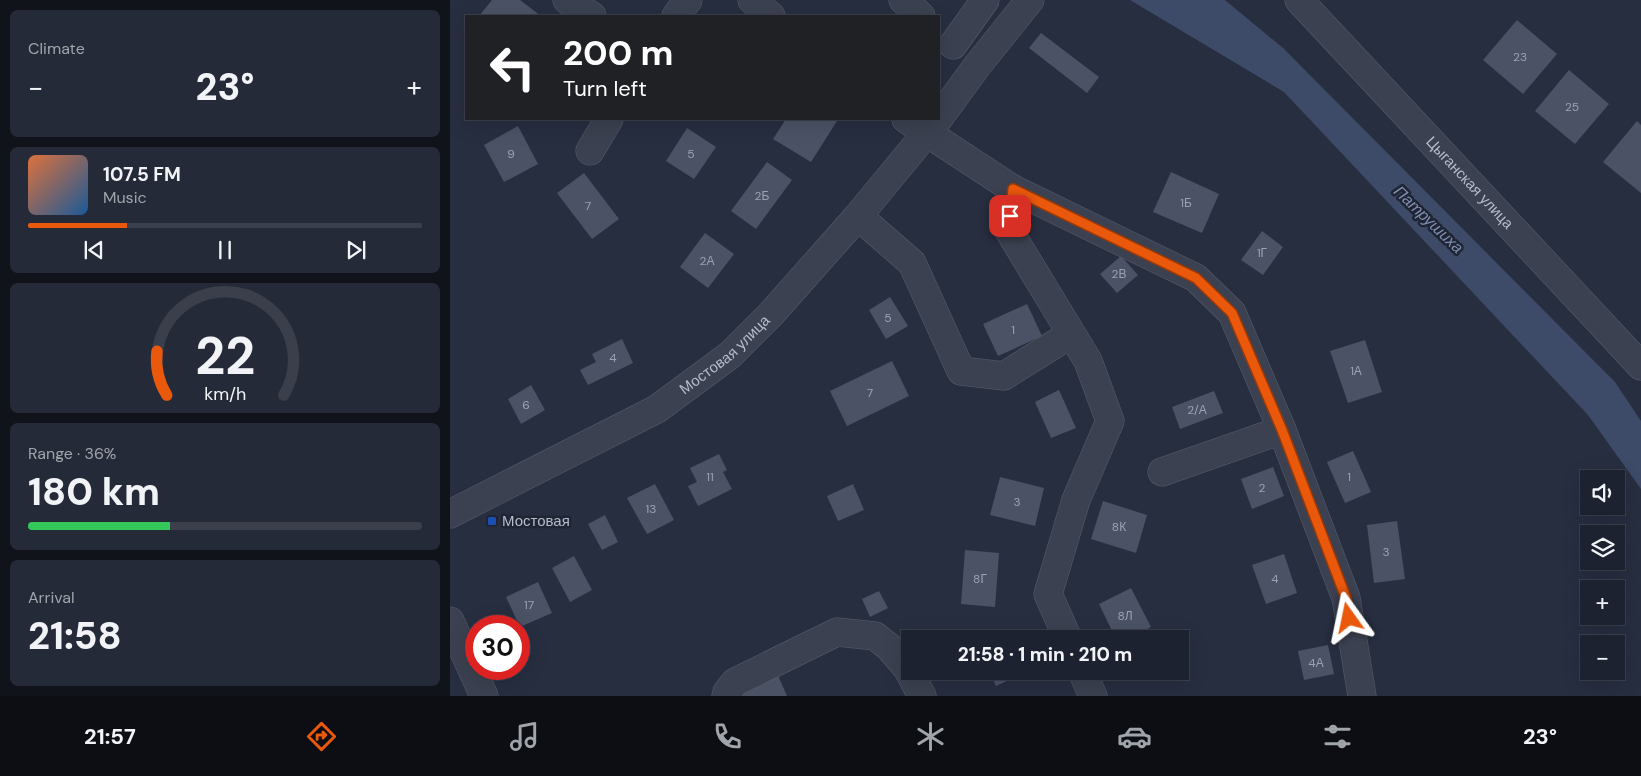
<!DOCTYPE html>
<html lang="en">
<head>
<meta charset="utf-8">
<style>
  :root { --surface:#1d2230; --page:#252a38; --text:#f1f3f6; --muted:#a0a4ab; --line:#3b3f4c; --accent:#ea580c }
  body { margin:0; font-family:"DM Sans",sans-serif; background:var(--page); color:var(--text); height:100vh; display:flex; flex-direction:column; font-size:19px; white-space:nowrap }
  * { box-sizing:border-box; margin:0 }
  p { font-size:16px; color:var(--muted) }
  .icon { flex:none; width:28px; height:28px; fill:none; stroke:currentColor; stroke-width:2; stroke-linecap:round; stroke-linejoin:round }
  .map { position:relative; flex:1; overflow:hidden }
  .details { display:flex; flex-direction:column; gap:10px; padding:10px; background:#10131a; width:450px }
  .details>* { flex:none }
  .hud { position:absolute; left:15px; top:15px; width:475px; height:105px; border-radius:0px; box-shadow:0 5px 20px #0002,0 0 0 1px var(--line); background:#202124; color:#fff; overflow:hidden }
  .buttons { position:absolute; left:1130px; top:470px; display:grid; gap:10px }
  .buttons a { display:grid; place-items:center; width:45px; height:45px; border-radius:0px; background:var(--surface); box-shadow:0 5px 20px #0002,0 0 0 1px var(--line); font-size:25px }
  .speed { position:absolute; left:15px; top:615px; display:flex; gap:10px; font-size:25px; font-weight:700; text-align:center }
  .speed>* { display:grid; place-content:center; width:65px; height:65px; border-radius:50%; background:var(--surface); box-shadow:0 5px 20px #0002,0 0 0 1px var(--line); line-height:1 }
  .speed .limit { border:8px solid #d22; background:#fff; color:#111 }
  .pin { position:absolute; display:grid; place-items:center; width:42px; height:42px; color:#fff; margin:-21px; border-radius:10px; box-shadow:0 2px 8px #0006 }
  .me { position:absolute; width:55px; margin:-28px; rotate:348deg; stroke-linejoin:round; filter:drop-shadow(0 0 4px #0008) }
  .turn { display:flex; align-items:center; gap:18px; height:105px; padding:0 15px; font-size:22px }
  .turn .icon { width:65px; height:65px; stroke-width:2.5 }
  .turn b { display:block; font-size:35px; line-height:42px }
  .big { font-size:38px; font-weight:800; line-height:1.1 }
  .details .tile { flex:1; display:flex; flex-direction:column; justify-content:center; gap:8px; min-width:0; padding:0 18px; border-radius:8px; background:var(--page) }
  .details .dial { align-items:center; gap:0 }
  .dial svg { height:130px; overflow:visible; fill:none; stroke:var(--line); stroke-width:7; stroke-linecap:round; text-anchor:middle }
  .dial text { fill:var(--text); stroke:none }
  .song { display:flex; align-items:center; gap:15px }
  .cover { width:60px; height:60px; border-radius:8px; background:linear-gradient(135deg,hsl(20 70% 55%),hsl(210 70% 35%)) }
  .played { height:5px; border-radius:2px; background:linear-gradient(90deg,var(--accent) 25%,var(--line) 25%) }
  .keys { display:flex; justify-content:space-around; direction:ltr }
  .heat { display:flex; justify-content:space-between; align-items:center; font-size:28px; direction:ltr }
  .charge { height:8px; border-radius:4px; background:linear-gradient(90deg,#34c759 36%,var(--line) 0) }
  .trip { position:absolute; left:451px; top:630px; width:288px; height:50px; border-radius:0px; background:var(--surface); box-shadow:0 5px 20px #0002,0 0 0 1px var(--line); font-weight:800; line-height:50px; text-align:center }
  .tab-bar { display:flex; height:80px; justify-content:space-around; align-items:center; background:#0c0e13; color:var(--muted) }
  .tab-bar .icon { width:35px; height:35px }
  .tab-bar .current { color:var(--accent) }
  .tab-bar b { font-size:22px; color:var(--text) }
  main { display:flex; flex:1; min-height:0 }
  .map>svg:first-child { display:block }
  .water { fill:#3d4a68 }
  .building { fill:#4b5266 }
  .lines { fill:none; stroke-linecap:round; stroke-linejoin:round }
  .minor-casing { stroke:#595e6d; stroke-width:29 }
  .minor { stroke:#3b4150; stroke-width:28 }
  .route-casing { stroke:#983908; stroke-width:12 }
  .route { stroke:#ea580c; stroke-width:9 }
  .transit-dot { fill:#1a4fb4; stroke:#1f2535; stroke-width:2 }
  .labels { text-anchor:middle; stroke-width:5; stroke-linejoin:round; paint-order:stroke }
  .number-label { font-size:12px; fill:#9ca2b1 }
  .street-label { font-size:15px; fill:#b7bcca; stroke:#1f2535 }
  .poi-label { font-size:15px; fill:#b7bcca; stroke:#1f2535; text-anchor:start }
  .water-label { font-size:16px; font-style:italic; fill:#808eb0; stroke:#1f2535 }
</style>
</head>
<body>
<main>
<section class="details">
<div class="tile"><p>Climate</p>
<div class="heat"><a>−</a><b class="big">23°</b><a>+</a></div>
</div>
<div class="tile">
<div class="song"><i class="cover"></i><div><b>107.5 FM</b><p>Music</p></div></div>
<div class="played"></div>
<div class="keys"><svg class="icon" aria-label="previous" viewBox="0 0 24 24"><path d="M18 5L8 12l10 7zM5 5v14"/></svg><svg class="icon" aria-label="pause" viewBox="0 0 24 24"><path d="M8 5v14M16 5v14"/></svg><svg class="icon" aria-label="next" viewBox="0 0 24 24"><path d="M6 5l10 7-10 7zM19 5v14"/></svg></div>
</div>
<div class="tile dial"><svg viewBox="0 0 100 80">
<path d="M14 69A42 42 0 1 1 86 69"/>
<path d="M14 69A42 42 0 0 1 8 42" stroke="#ea580c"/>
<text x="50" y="56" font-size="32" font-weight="700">22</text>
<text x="50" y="72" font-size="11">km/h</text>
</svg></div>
<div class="tile"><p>Range · 36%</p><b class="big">180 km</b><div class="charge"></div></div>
<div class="tile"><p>Arrival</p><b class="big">21:58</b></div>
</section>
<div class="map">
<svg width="1191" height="696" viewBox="0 0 1191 696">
  <rect width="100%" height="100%" fill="#272e40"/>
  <path class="water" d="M680 0H775L833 48 1165 382 1191 421V489L1138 415 834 92Z"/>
  <g class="building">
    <path d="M42 0H70L91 16H29Z"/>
    <path d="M1067 20 1107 54 1073 94 1033 60Z"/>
    <path d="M591 33 649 77 637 93 579 48Z"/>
    <path d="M1119 70 1159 104 1125 144 1085 111Z"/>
    <path d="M336 119H383L387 121 361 162 323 139Z"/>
    <path d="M1187 121 1191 125V193L1153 162Z"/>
    <path d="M68 126 88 164 54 182 34 145Z"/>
    <path d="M237 128 266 147 244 179 216 161Z"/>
    <path d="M317 162 342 180 306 229 281 211Z"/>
    <path d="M721 172 769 194 752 233 703 212Z"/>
    <path d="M134 173 169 219 142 239 107 193Z"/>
    <path d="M812 231 833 247 813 275 791 260Z"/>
    <path d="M255 233 284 254 258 288 230 267Z"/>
    <path d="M671 256 688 275 667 293 650 274Z"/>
    <path d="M440 297 458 326 436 339 419 310Z"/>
    <path d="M577 304 592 336 548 356 533 324Z"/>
    <path d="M172 339 183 363 138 385 130 370 146 362 142 354Z"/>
    <path d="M915 340 932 392 898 403 880 351Z"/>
    <path d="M442 361 459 396 397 426 380 391Z"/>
    <path d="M81 385 95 410 71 424 58 399Z"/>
    <path d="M609 390 626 428 601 438 585 402Z"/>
    <path d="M764 391 773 413 730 429 722 407Z"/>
    <path d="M903 451 921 492 895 503 877 462Z"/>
    <path d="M269 454 277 470 273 472 282 489 248 506 238 486 247 482 240 468Z"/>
    <path d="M823 467 834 496 802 509 791 479Z"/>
    <path d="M550 477 594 488 585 526 540 515Z"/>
    <path d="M205 484 224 520 197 534 177 498Z"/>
    <path d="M403 484 414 510 388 521 377 496Z"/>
    <path d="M653 501 697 515 686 553 641 539Z"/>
    <path d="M155 515 168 542 152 550 138 524Z"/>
    <path d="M947 521 955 579 924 583 917 525Z"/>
    <path d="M515 550 549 553 545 607 511 604Z"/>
    <path d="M834 554 847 593 816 604 802 565Z"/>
    <path d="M124 556 142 590 120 602 102 568Z"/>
    <path d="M88 582 102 613 70 627 56 597Z"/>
    <path d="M681 588 701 627 679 639H666L649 604Z"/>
    <path d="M429 591 438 608 420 617 412 599Z"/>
    <path d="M558 631 561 639H542Z"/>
    <path d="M878 645 884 674 854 680 848 651Z"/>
    <path d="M326 671 337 696H280Z"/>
    <path d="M539 671H578L546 686Z"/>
  </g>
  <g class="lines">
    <defs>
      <g id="minor">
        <path d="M117 0 142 16"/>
        <path d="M302 0 321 16"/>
        <path d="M453 0 471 16"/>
        <path id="s1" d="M849 0 1191 366"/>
        <path d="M226 16 238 0"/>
        <path d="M503 45 535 0"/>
        <path d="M489 118 527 66 580 0"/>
        <path d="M456 119 563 189 746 278 782 313 832 430 896 598 912 696"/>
        <path d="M140 151 159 119"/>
        <path d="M563 189 558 229 638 361 660 421 626 500 598 594 618 639"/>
        <path d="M408 216 462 263 511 371 554 376 621 334"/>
        <path d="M712 472 832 430"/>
        <path id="s2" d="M0 514 207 409 280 355 321 314 408 216 488 119"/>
        <path d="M0 621 34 696"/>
        <path d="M632 671 643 696"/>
        <path d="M276 696 277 692 285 682 387 632 425 636 439 647 457 668 472 696"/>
      </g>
    </defs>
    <use href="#minor" class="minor-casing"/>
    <use href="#minor" class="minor"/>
  </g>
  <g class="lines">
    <defs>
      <path id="route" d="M560 216 563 189 746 278 782 313 832 430 896 598 899 618"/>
    </defs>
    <use href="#route" class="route-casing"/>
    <use href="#route" class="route"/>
  </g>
  <rect class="transit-dot" x="37" y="516" width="10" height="10" rx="2.5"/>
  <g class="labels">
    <g class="number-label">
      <text x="1070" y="61">23</text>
      <text x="1122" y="111">25</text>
      <text x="61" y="158">9</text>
      <text x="241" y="158">5</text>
      <text x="312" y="200">2Б</text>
      <text x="736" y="207">1Б</text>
      <text x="138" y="210">7</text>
      <text x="812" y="257">1Г</text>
      <text x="257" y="265">2А</text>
      <text x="669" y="278">2В</text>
      <text x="438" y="322">5</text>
      <text x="563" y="334">1</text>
      <text x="163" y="362">4</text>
      <text x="906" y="375">1А</text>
      <text x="420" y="397">7</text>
      <text x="76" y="409">6</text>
      <text x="747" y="414">2/А</text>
      <text x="260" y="481">11</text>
      <text x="899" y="481">1</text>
      <text x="812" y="492">2</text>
      <text x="567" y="506">3</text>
      <text x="201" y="513">13</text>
      <text x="669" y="531">8К</text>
      <text x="936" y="556">3</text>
      <text x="530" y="583">8Г</text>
      <text x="825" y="583">4</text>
      <text x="79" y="609">17</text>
      <text x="675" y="620">8Л</text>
      <text x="866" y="667">4А</text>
    </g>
    <g class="street-label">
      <text dy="5" stroke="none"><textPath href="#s1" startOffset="250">Цыганская улица</textPath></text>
      <text dy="5" stroke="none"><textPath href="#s2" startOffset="319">Мостовая улица</textPath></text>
    </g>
    <g class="poi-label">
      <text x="52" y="526">Мостовая</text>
    </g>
    <g class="water-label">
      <text transform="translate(979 219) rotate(44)" y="6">Патрушиха</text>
    </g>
  </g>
</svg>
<div class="buttons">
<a><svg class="icon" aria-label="sound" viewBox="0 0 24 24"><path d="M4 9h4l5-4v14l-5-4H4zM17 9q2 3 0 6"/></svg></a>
<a><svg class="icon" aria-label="layers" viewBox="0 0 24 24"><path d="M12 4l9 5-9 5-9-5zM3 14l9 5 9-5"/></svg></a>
<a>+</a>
<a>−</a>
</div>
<div class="speed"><div class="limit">30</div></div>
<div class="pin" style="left:560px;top:216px;background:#d93025"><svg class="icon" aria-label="arrive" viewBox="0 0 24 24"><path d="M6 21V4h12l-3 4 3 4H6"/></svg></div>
<svg class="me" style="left:899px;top:618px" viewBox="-20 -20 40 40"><path d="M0-17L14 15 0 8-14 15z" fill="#ea580c" stroke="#fff" stroke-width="4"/></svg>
<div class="trip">21:58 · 1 min · 210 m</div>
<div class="hud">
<div class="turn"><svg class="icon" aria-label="left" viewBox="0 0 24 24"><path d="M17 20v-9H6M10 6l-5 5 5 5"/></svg><div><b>200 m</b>Turn left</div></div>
</div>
</div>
</main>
<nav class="tab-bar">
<b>21:57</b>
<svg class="icon current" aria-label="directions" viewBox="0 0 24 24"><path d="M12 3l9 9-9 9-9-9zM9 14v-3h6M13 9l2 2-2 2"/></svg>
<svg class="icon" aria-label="music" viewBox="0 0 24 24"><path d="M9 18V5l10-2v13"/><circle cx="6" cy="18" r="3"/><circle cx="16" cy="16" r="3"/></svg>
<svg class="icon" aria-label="phone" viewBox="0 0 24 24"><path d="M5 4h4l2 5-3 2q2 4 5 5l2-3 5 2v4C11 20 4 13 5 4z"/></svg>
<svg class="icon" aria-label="climate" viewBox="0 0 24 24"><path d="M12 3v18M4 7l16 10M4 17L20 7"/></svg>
<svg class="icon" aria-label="car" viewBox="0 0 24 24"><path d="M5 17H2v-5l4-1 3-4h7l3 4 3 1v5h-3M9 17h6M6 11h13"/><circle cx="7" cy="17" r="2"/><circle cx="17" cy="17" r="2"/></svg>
<svg class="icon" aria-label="filters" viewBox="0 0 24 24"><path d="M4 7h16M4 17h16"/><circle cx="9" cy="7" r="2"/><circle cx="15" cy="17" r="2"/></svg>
<b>23°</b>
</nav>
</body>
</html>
